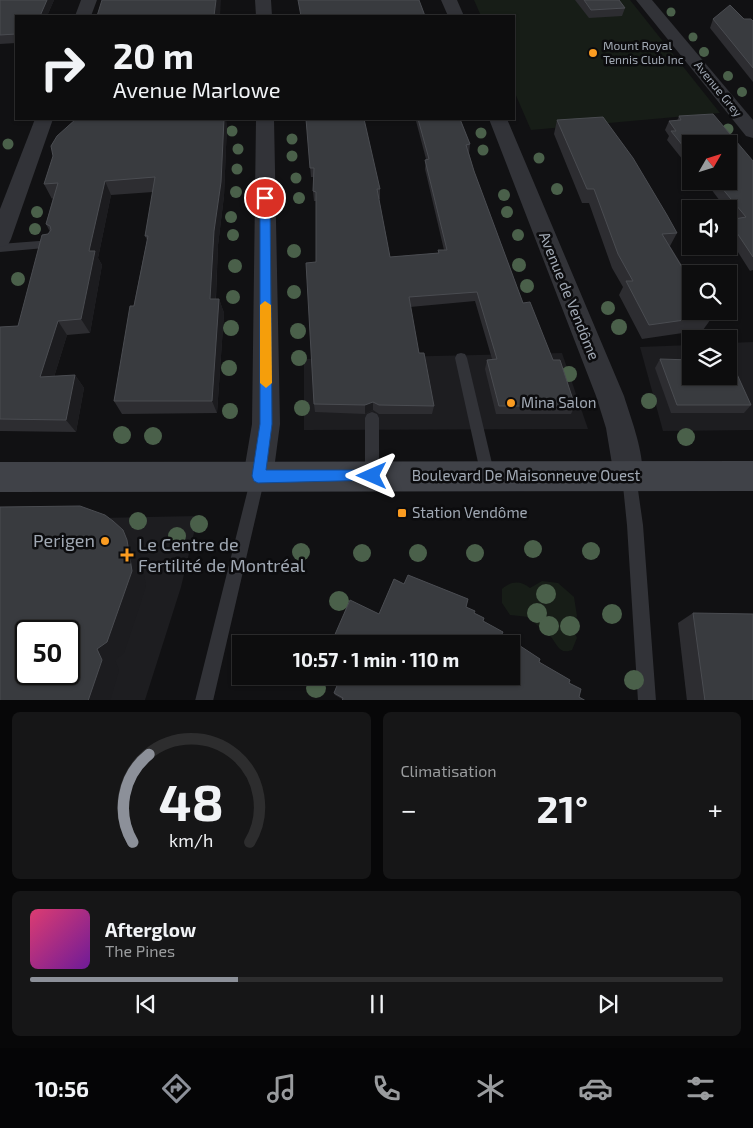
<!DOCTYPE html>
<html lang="fr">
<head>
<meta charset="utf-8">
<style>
  :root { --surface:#0d0d0e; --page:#161617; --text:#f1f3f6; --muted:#9a9c9e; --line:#2d2d2e; --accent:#8c9099 }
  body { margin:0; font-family:"Exo 2",sans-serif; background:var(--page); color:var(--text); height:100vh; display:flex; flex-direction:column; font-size:19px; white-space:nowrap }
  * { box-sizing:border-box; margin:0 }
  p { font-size:16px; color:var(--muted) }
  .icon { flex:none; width:28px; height:28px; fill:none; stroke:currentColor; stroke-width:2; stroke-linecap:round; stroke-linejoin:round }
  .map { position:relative; height:700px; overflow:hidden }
  .side { display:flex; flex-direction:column; gap:12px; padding:12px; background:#070708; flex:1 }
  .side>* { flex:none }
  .hud { position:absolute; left:15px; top:15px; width:500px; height:105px; border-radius:0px; box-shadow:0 1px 4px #0004,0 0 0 1px var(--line); background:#0d0d0e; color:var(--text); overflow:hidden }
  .needle { width:32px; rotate:51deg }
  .buttons { position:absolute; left:682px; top:135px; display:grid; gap:10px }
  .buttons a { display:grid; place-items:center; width:55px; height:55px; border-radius:0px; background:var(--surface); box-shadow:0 1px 4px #0004,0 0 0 1px var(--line); font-size:25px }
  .speed { position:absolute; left:15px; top:620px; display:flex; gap:10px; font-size:25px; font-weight:700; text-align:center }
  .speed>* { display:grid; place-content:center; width:65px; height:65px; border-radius:50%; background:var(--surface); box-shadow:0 1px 4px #0004,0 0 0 1px var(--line); line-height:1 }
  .speed .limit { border:2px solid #111; border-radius:8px; background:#fff; color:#111 }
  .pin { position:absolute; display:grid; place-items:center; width:42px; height:42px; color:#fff; margin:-21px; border:2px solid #fff; border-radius:50%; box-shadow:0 1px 5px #0007 }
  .me { position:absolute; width:55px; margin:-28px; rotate:270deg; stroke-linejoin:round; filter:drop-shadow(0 0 4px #0008) }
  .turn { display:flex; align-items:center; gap:18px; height:105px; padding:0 15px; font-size:22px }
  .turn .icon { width:65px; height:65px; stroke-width:2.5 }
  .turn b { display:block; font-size:35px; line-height:42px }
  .big { font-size:38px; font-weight:700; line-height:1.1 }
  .side .tile { flex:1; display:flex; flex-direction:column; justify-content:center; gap:8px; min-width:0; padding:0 18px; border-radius:8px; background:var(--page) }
  .side .dial { align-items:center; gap:0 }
  .dial svg { height:130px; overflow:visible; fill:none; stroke:var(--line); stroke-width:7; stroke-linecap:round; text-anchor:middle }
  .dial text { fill:var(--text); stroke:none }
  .song { display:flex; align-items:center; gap:15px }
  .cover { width:60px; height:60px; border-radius:8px; background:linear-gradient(135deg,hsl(340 70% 55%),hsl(280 70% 35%)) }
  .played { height:5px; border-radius:2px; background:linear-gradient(90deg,var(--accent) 30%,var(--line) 30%) }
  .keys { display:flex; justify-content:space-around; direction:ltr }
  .heat { display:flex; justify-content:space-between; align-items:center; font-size:28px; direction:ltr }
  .side .tiles { flex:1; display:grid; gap:12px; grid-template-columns:1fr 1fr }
  .tile:last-child { grid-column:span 2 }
  .trip { position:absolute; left:232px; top:635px; width:288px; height:50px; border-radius:0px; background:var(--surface); box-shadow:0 1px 4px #0004,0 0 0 1px var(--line); font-weight:700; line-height:50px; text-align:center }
  .tabs { display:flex; height:80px; justify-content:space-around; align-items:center; background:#050506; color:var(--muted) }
  .tabs .icon { width:35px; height:35px }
  .tabs .selected { color:var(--accent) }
  .tabs b { font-size:22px; color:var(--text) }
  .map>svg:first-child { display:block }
  .built { fill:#1d1d20; fill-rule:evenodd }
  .green { fill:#171d17 }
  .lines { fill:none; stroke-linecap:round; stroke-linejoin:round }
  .lane { fill:#323338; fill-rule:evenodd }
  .street { fill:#323338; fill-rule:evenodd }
  .secondary { fill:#404248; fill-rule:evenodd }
  .tree { fill:#4a604a }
  .wall { fill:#2d2d31 }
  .shaded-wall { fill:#1c1c1f }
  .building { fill:#393b3f; stroke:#4a4c51; fill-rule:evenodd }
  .route { fill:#1a73e8; stroke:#114b97 }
  .slow { fill:#f59e0b }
  .poi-dot { fill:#fb9c21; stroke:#0c0c0e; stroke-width:2 }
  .labels { text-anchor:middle; stroke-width:5; stroke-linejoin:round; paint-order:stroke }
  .far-poi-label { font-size:12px; fill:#a1a9b4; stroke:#0c0c0e; text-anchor:start }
  .far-street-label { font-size:12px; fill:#a1a9b4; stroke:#0c0c0e }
  .street-label { font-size:15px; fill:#a1a9b4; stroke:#0c0c0e }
  .poi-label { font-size:15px; fill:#a1a9b4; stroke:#0c0c0e; text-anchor:start }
  .near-poi-label { font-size:18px; fill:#a1a9b4; stroke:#0c0c0e; text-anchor:end }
</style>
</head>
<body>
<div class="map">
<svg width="753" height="701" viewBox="0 0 753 701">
  <rect width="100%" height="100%" fill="#111113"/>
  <g class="built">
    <path d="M753 342V430L663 431 640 347 691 345V376H729V343Z"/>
    <path d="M562 353 588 429 304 430V359Z"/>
    <path d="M198 516 181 587 145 700H0V520ZM26 631H69V674H26Z"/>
  </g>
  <g class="green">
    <path d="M474 0H630L720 113 531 130 514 91V16H481Z"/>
    <path d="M542 581 558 583 574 597 577 616 573 628 577 638 572 650C559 655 557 644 551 637 546 631 536 626 529 617L510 615 502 603V589C511 581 520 580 530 588Z"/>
  </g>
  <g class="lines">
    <g class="lane">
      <path d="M52 240 56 241 57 244 56 247 0 252V244Z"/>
      <path d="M461 353 465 354 467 358 495 476 493 481 488 483 483 481 481 476 455 358 457 354Z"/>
      <path d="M372 412 377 414 379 418V476L377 481 372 483 367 481 365 476V418L367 414Z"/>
      <path d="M629 469 634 471 636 476 643 525 656 701H638L627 525 622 476 624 471Z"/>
      <path d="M258 470 263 472 265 477 213 701H195L251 477 253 472Z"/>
    </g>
    <g class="street">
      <path d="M81 0H97L91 16H75Z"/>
      <path d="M255 0H271L272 16H256Z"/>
      <path d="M441 0H457L464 16H448Z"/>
      <path d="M636 0H652L753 120V138L746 136Z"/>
      <path d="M35 119H53L11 239 8 245 0 247V209Z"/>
      <path d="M256 119H274L280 424 273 477 269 487 258 491 247 487 243 477 252 424Z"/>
      <path d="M489 119H507L624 396C631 419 649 464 640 486L629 490 618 486 614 476 606 428 596 396Z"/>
    </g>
    <path class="secondary" d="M753 461V491L0 492V462Z"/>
  </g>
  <g class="tree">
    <circle cx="671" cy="12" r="4.5"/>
    <circle cx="693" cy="37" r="4.5"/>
    <circle cx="704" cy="52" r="5"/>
    <circle cx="728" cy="76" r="5"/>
    <circle cx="742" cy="92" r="5"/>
    <circle cx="728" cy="129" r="5.5"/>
    <circle cx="232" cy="131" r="5.5"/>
    <circle cx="481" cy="133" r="5.5"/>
    <circle cx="292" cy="139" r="5.5"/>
    <circle cx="8" cy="144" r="5.5"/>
    <circle cx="238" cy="149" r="5.5"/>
    <circle cx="483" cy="150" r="5.5"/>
    <circle cx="292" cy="156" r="5.5"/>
    <circle cx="539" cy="158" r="5.5"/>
    <circle cx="237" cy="169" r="5.5"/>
    <circle cx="296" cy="178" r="5.5"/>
    <circle cx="557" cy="189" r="6"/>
    <circle cx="236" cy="192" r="6"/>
    <circle cx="504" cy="195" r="6"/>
    <circle cx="299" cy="198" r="6"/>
    <circle cx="37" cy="212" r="6"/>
    <circle cx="507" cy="212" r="6"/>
    <circle cx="231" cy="217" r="6"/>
    <circle cx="35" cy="229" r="6"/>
    <circle cx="233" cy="235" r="6"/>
    <circle cx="518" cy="235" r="6"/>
    <circle cx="294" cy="251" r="7"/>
    <circle cx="519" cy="265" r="7"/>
    <circle cx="235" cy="266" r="7"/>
    <circle cx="18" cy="279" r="7"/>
    <circle cx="527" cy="286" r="7"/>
    <circle cx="294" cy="292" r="7"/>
    <circle cx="233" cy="297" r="7"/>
    <circle cx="608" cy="308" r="7"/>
    <circle cx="619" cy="327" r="8"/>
    <circle cx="231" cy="328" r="8"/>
    <circle cx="298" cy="331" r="8"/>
    <circle cx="299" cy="358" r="8"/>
    <circle cx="229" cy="368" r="8"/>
    <circle cx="569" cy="374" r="8"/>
    <circle cx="649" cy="401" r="8"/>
    <circle cx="302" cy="408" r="8"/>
    <circle cx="230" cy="411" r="8"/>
    <circle cx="122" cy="435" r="9"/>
    <circle cx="153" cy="436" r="9"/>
    <circle cx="686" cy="437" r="9"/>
    <circle cx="138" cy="521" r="9"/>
    <circle cx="199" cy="524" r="9"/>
    <circle cx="177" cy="536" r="9"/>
    <circle cx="533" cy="549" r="9"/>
    <circle cx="591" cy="551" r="9"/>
    <circle cx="301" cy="552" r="9"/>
    <circle cx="362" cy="553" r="9"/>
    <circle cx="418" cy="553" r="9"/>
    <circle cx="475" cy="553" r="9"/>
    <circle cx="546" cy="594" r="10"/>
    <circle cx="339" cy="601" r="10"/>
    <circle cx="537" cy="613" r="10"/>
    <circle cx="612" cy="614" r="10"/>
    <circle cx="549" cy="626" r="10"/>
    <circle cx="570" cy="626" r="10"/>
    <circle cx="634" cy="680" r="10"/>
    <circle cx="316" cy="688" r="10"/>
  </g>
  <g class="wall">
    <path d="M0 0H54L47 16H16V43L0 44Z"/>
    <path d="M575 0H619L625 8 622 16 589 18Z"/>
    <path d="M713 19H744L753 21V82L710 28Z"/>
    <path d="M679 116 753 161V270L750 271 729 238V220L734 219 729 212V209H726L711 189 707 190 700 181H729L691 144V170L667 140 669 136 665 130 669 121H677Z"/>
    <path d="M306 119 380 189V199H379L390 257 438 253V250H444L425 169 426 159 416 121H406L405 119H460L470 144 469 153 474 171 523 303 553 360 575 406 571 414H496L485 369 487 360 492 359 475 301 410 307 419 353 434 406 432 414H379L373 410 365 414 315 412 314 404 316 262V201H314L313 191V177H311Z"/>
    <path d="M557 120 677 233 670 246 713 316 703 330 642 339 619 295 623 287 612 268 589 203H582L554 134Z"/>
    <path d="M227 124 224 196 218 245 216 299H219L224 313 217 413 122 414 114 401 147 240 145 236 153 192 111 195 98 258 102 265 90 333 67 335 54 377 75 375 84 388 76 432 0 431V327L18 326 48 234 50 232 46 224 53 198 52 199 44 184Z"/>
    <path d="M660 359 751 405 744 413H671L655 368Z"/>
    <path d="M408 575 468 599 466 607 475 611 474 613 484 618 483 621 503 632 502 634 540 659 539 662 570 680 569 683 581 689 579 697 586 701H342V699L335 695 334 693 341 676H511V644H339L333 641V639L350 600 379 614 394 579 404 584Z"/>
    <path d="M693 613 753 701H687L678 623Z"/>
  </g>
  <g class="shaded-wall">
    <path d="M47 0H54L47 16H40Z"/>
    <path d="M216 0H221L220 16H214Z"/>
    <path d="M224 119H226L227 124 224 196 218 245 215 313 210 299 214 231Z"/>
    <path d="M105 181 111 195 98 258 102 265 90 333 81 319 89 251Z"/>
    <path d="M219 299 224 313 217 413 212 401Z"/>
    <path d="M58 321 67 335 50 390 40 377Z"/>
    <path d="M75 375 84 388 76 432 66 420Z"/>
    <path d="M373 402V410L365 414V405Z"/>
    <path d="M123 530 137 547 141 556 146 586 124 653 115 660 119 670 110 701H88L97 649Z"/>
  </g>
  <g class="building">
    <path d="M0 0H47L40 16H16V34L0 35Z"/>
    <path d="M102 0H216L214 16H97Z"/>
    <path d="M298 0H419L425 16H301Z"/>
    <path d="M584 0H619L625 8 591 10Z"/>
    <path d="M730 5 744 19H751L753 21V68L713 19Z"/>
    <path d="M713 114 753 161V257L729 221V220L746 217 716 181H729V144H691V156L671 131H676L669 121 681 120 679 116Z"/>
    <path d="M603 117 633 158 667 215 677 233 662 234 691 282V311H709L713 316 649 325 626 281H633L618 254 594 189H587L557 120Z"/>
    <path d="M76 119H224L221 182 214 231 210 299H219L212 401H114L130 306H134L148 236H145L155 177 105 181 89 251H95L81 319 58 321 40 377 75 375 66 420 0 419V327L18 326 42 235 48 234 51 230 50 226 46 224 58 183 44 184 53 156 51 146 57 136Z"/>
    <path d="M306 119H364L380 189H377L390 257 439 253 438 250H447L425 160 429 159 418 119H460L470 144 466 145 474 171 523 303 530 302 553 360H560L575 406H499L487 360 497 359 477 292 409 297 419 353H424L434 406 379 405 373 402 365 405 314 404 306 263 316 262V192L313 191 314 168H310Z"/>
    <path d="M660 359 691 360V376H729V361H731L751 405H677Z"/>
    <path d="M80 506 105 515 113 521 123 530 127 540 132 571 107 642 97 649 102 660 88 701H0V507ZM26 631H69V674H26Z"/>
    <path d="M408 575 468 599 466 607 475 611 474 613 484 618 483 621 503 632 502 634 540 659 539 662 570 680 569 683 581 689 579 697 586 701H342L343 698 334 693 341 676H511V644H343L333 639 350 600 379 614 394 579 404 584Z"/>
    <path d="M693 613 753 614V701H705Z"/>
  </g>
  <path class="route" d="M265 195 270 198 272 424 266 470H372L377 472 379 476 377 480 258 483 254 481 252 476 260 424V198Z"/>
  <path class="slow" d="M265 301 271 305 272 383 266 388 260 383V305Z"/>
  <g class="poi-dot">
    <circle cx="593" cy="53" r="5"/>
    <circle cx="511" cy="403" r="5"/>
    <rect x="397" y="508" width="10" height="10" rx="2.5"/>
    <circle cx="105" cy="541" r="5"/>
    <path d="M124.5 547.5h5v5h5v5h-5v5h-5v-5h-5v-5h5z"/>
  </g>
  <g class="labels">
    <g class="far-poi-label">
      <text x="603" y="50">Mount Royal<tspan x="603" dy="14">Tennis Club Inc</tspan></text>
    </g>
    <g class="far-street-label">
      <text transform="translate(718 89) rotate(51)" y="4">Avenue Grey</text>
    </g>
    <g class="street-label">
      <text transform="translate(569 296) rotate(68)" y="5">Avenue de Vendôme</text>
      <text x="526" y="481">Boulevard De Maisonneuve Ouest</text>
    </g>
    <g class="poi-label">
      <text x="521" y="408">Mina Salon</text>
      <text x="412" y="518">Station Vendôme</text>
    </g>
    <g class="near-poi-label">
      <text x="95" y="547">Perigen</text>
      <text x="138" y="551" text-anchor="start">Le Centre de<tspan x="138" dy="21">Fertilité de Montréal</tspan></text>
    </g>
  </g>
</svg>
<div class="buttons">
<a><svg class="needle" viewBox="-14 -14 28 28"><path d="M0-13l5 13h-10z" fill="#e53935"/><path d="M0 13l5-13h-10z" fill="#9a9c9e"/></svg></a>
<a><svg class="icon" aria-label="sound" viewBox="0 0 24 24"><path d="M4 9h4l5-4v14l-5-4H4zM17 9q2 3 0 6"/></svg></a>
<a><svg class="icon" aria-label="search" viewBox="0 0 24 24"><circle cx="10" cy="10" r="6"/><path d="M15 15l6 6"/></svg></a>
<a><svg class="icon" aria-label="layers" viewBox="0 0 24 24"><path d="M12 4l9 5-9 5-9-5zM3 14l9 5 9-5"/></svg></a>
</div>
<div class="speed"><div class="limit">50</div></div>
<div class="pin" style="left:265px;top:198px;background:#d93025"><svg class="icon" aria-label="arrive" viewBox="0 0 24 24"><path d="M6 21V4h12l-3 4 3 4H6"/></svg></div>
<svg class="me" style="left:372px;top:476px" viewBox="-20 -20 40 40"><path d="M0-17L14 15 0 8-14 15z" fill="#1a73e8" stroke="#fff" stroke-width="4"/></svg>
<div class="trip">10:57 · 1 min · 110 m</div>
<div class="hud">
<div class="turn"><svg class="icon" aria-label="right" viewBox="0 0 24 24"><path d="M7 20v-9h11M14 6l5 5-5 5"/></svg><div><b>20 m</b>Avenue Marlowe</div></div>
</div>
</div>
<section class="side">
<div class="tiles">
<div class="tile dial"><svg viewBox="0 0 100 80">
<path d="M14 69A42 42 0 1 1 86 69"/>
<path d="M14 69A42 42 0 0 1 24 15" stroke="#8c9099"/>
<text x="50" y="56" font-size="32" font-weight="700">48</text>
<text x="50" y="72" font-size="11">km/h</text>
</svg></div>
<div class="tile"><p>Climatisation</p>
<div class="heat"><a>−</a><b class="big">21°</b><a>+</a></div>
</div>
<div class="tile">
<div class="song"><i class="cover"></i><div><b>Afterglow</b><p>The Pines</p></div></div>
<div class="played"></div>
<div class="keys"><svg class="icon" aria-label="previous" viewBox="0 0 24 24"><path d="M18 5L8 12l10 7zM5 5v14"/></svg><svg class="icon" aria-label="pause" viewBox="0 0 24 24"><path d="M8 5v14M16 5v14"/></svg><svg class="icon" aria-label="next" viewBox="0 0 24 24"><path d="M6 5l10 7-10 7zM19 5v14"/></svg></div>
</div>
</div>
</section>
<nav class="tabs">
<b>10:56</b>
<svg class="icon selected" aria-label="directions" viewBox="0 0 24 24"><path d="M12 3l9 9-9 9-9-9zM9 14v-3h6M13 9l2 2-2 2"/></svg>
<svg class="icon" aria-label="music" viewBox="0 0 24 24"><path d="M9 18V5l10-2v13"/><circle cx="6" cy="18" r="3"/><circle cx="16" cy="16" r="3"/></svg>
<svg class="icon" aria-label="phone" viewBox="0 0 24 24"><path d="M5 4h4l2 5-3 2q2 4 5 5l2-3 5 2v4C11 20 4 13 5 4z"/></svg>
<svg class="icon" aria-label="climate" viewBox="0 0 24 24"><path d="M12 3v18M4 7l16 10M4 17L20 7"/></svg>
<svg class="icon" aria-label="car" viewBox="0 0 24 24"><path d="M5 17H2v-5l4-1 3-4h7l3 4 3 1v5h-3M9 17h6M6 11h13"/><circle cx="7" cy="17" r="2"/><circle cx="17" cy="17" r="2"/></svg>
<svg class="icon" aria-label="filters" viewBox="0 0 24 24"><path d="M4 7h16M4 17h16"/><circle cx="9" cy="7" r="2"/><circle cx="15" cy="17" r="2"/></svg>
</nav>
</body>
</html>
